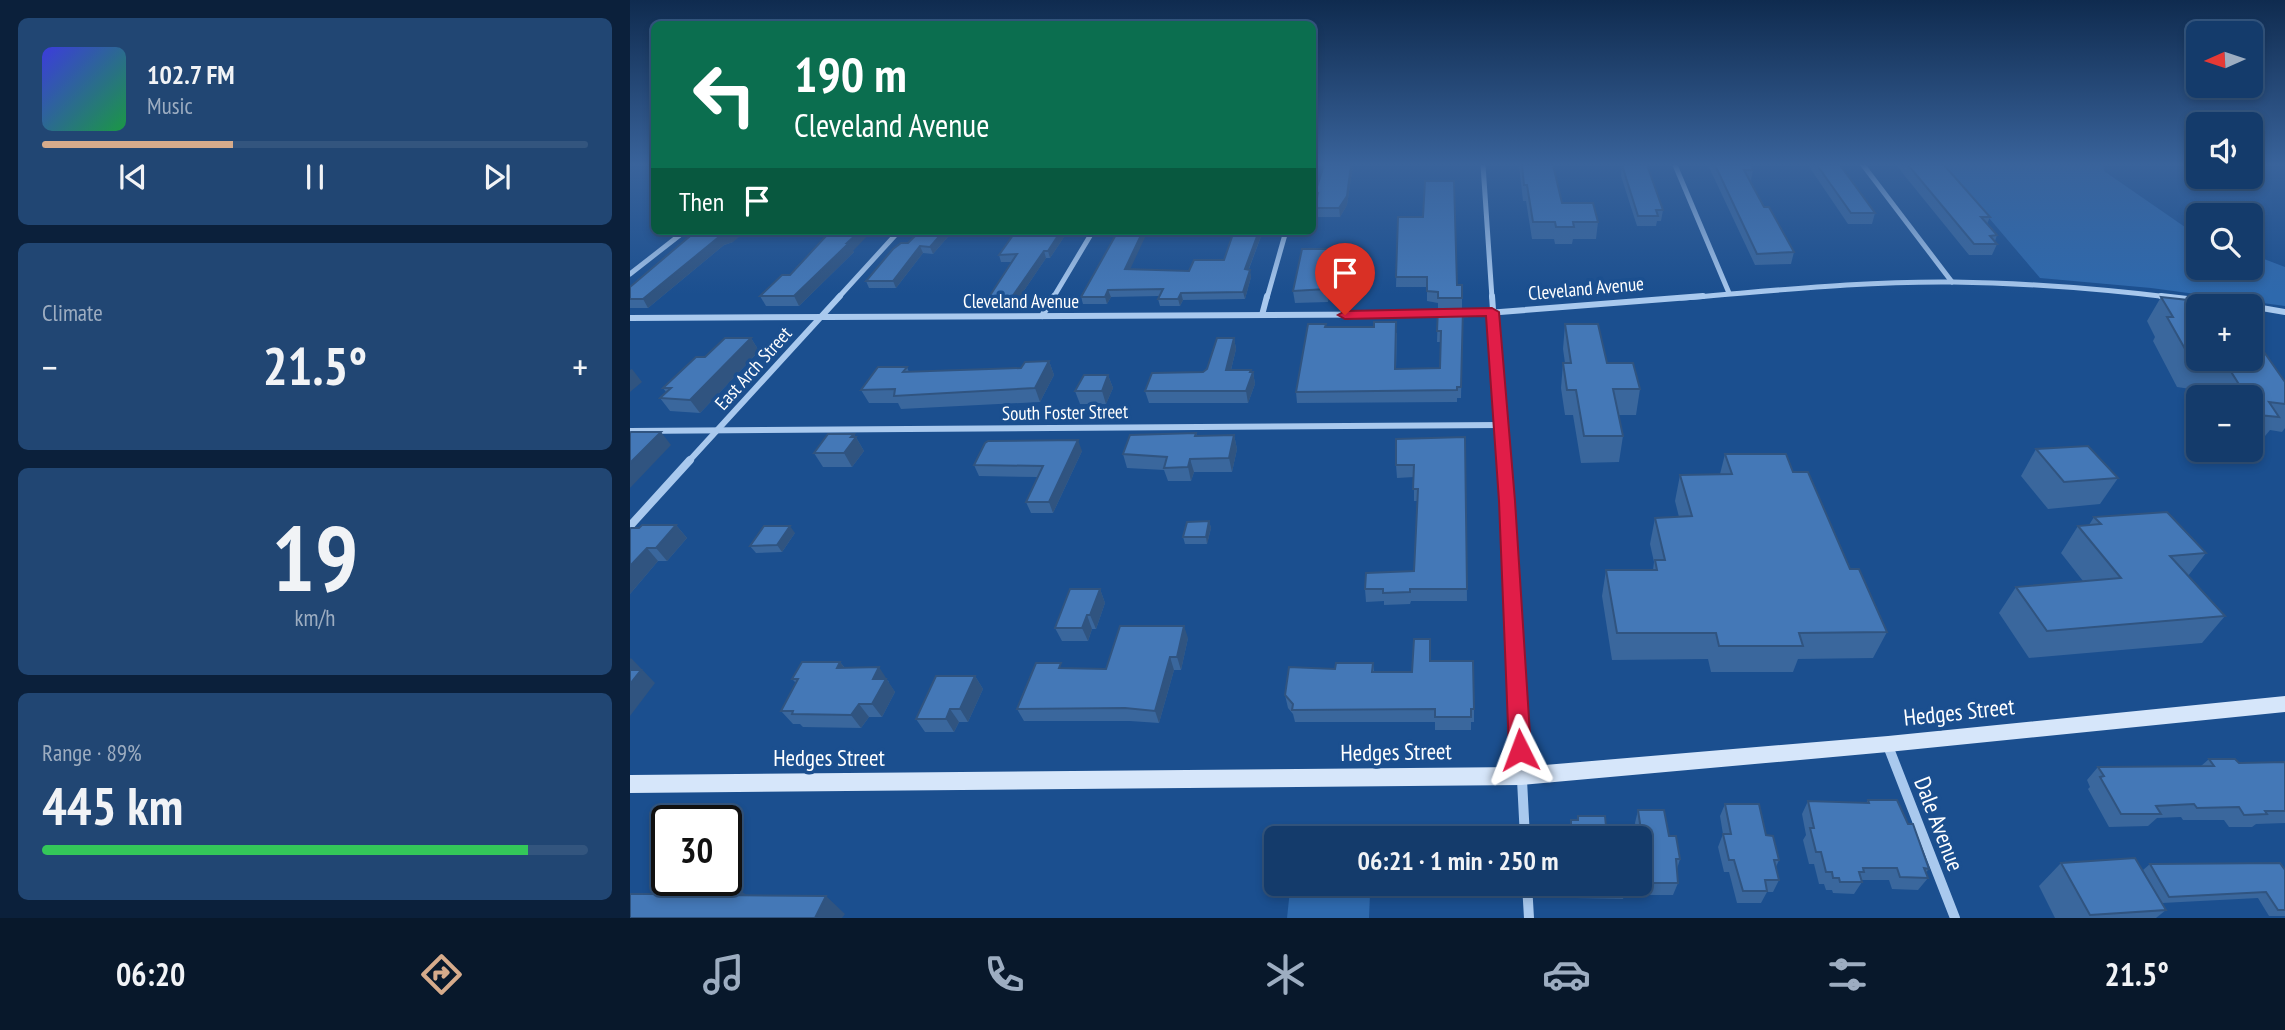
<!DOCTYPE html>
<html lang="en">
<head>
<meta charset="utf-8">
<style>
  :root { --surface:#143b6b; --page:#214673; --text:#f1f3f6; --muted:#9dadc1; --line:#33557e; --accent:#d6ab8b }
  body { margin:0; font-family:"PT Sans Narrow",sans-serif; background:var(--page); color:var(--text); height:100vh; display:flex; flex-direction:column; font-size:26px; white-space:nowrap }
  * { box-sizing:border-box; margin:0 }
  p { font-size:23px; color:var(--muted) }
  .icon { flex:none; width:38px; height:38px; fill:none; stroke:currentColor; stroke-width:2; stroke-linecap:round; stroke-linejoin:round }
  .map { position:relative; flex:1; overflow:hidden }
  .panel { display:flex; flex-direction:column; gap:18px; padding:18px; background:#0b203b; width:630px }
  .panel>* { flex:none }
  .hud { position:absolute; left:21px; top:21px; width:665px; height:214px; border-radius:10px; box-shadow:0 4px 10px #0003,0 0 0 2px var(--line); background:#0b6e4f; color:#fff; overflow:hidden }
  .needle { width:46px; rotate:267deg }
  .fabs { position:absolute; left:1556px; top:21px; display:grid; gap:14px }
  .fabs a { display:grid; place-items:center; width:77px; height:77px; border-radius:10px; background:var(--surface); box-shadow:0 4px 10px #0003,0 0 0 2px var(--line); font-size:35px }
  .speed { position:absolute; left:21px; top:805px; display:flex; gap:14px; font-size:35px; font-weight:700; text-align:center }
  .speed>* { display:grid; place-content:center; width:91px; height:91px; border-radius:50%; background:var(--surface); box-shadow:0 4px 10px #0003,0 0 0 2px var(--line); line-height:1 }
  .speed .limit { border:4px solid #111; border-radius:10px; background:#fff; color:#111 }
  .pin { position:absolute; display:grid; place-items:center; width:60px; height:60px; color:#fff; margin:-72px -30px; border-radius:50% 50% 50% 0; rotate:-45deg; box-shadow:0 0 7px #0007 }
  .pin .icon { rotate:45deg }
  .me { position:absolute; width:77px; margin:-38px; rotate:357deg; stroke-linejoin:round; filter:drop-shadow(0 0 5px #0008) }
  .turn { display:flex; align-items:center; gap:24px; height:147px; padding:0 28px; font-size:32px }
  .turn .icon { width:91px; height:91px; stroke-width:2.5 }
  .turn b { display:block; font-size:49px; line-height:60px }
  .then { display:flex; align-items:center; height:66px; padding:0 28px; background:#0003; gap:14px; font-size:26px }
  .big { font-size:52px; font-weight:700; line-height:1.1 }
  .panel .tile { flex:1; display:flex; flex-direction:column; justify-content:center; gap:10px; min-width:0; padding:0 24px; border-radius:10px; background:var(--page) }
  .panel .dial { align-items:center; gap:0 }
  .dial b { font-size:91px; line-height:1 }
  .song { display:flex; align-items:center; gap:21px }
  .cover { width:84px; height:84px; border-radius:10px; background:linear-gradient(135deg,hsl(240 70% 55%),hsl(140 70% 35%)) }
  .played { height:7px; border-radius:4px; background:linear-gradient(90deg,var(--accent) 35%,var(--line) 35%) }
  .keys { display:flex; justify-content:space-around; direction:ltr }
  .heat { display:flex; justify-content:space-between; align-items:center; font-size:38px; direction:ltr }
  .charge { height:10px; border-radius:5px; background:linear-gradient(90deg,#34c759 89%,var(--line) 0) }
  .trip { position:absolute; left:634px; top:826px; width:388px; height:70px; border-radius:10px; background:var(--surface); box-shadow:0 4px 10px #0003,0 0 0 2px var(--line); font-weight:700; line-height:70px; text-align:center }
  .menu { display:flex; height:112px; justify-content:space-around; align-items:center; background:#08182b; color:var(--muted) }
  .menu .icon { width:49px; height:49px }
  .menu .current { color:var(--accent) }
  .menu b { font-size:32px; color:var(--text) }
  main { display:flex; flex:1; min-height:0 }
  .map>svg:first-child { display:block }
  .green { fill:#2e69ad }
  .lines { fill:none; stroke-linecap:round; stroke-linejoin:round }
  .street-far3 { stroke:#a9c9ee; stroke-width:5 }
  .street-far2 { stroke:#a9c9ee; stroke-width:6 }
  .street-far1 { stroke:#a9c9ee; stroke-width:8 }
  .street { stroke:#a9c9ee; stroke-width:10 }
  .secondary { fill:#d6e6fa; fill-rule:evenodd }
  .wall { fill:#3a679d }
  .shaded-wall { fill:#305480 }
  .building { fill:#4478b7; stroke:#305480; stroke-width:2 }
  .route { fill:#e11d48; stroke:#92132f; stroke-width:2 }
  .labels { text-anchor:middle; stroke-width:7; stroke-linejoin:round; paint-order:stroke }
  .street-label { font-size:19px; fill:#fff; stroke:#1b4f8f }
  .near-street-label { font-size:23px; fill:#fff; stroke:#1b4f8f }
</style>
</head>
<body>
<main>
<section class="panel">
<div class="tile">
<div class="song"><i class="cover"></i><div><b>102.7 FM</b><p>Music</p></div></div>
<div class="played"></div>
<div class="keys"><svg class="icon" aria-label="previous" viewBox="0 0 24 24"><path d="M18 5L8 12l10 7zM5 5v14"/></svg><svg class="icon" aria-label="pause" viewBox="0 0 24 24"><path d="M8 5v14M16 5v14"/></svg><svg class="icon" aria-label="next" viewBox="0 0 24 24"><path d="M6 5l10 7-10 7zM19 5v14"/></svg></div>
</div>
<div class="tile"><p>Climate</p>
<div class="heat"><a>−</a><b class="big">21.5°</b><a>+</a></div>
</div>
<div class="tile dial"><b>19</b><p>km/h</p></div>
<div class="tile"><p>Range · 89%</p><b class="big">445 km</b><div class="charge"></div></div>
</section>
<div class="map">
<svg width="1655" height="918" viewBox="0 0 1655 918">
  <rect width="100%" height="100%" fill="#1b4f8f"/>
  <g class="green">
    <path d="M1314 165H1473L1474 171 1568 236V268H1620L1621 254 1655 267V306L1521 288 1410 278Z"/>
    <path d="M660 890 740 894 739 918H657Z"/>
  </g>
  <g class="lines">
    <g class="street-far3">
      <path d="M853 165 862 298"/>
      <path d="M1045 165 1099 293"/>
      <path d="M1233 165 1322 282"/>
      <path d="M0 274 55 231"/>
      <path d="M208 298 269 231"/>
      <path d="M423 298 463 231"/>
      <path d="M637 298 656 231"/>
      <path d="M1051 298C1142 291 1232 281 1323 282 1398 283 1472 289 1547 298"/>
    </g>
    <g class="street-far2">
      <path d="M862 296 874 461"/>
      <path d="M1531 296 1619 306"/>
      <path d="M1620 306 1655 312"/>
      <path d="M632 315 637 296"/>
      <path d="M412 316 424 296"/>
      <path d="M0 318 844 314 1073 296"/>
      <path d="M0 431 871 425"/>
      <path d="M59 461 210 296"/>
    </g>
    <g class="street-far1">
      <path d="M874 460 886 665"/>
      <path d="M0 526 60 460"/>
    </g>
    <g class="street">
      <path d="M886 663 895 838"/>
      <path d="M1258 746 1325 918"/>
      <path d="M897 884 899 918"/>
    </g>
    <path class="secondary" d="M1655 696V712L1258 752 891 785 0 793V775L891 767 1258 736Z"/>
  </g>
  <g class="wall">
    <path d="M694 165H723L717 205 710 217H686L685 208 686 202 685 193Z"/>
    <path d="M889 165H923L932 203 968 222 966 239H943L942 244H925L924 239H902L896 201H893Z"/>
    <path d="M992 165 1033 210 1031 221H1027L1026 226H1007L991 176Z"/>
    <path d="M1078 165H1121L1123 170 1121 180H1120L1134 207 1164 252 1161 264 1125 265Z"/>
    <path d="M1178 165H1210L1245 213 1242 224H1218Z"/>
    <path d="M1266 165H1314L1360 217 1357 224 1367 235 1365 241 1367 244 1362 255H1339Z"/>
    <path d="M768 217 827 285H832V308H808V303L797 301V287H766Z"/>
    <path d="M66 231 103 242 94 245 18 308H0V287Z"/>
    <path d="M198 231 224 252 169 306H136L130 296 160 275 195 238 194 235Z"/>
    <path d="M290 231H323L303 254 293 253 266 288H239L236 281 278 243Z"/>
    <path d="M438 231 420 258H416L385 304H362L359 297 382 262H371L369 255Z"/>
    <path d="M633 231 619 269 621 277 615 299 553 300 550 306H530L528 299 529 296 481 297 477 304H453L451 297 500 269 559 271 594 260Z"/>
    <path d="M704 249 706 261 698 302 665 303 663 291Z"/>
    <path d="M1531 297 1655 382V428L1652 432 1640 430 1630 442 1620 441V397H1584L1581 392 1547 387 1523 341 1525 337 1517 321Z"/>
    <path d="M808 309H833L831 398H827V402L667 403 666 392 696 324V327L767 333 766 369 810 368 811 342H807Z"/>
    <path d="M935 324 977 363 1010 389 1006 415H988L993 436 989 462 951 463 943 415H935L931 388 933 363H935L933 349Z"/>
    <path d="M121 338 129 351 70 413 40 411 30 398 36 392 33 388 75 357Z"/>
    <path d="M604 338 606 349 601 370H621V372H623L625 384 618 403H519L515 391 573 372Z"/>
    <path d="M419 361 424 375 410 402 271 409 268 403H239L231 390 277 367 279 372 391 368Z"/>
    <path d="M478 375 483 388 476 404H450L445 391Z"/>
    <path d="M566 433 567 436 604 435 607 449 602 472H564L561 481H538L534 470 497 468 493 454Z"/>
    <path d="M224 434 234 451 222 467H193L184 453Z"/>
    <path d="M835 437 837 601H781L780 604 754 605V601L736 602 735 589 784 571 788 501H784V477L767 478 766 465Z"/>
    <path d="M1406 449 1488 478 1470 504 1418 509 1391 476Z"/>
    <path d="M452 451 423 513H401L396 502 408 477 349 476 344 465Z"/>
    <path d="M1095 454 1163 472 1257 632 1243 658 1168 659 1163 672H1081L1078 659 982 660 972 596 976 570H1023L1024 562 1020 544 1025 518 1049 517 1045 501 1050 475 1090 474Z"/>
    <path d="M1464 517 1576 553 1558 576 1595 616 1572 643 1399 658 1369 613 1386 587 1453 581 1431 553 1448 526 1459 525Z"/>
    <path d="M579 521 581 528 577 544H555L553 537Z"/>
    <path d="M46 525 57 538 37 561H28L0 594 9 528Z"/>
    <path d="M165 533 152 552 126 553 120 546Z"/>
    <path d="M470 589 475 603 466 629H462L458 641H432L425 628Z"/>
    <path d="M558 638 551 670H544L529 723 500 721H394L387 709 433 668 476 669Z"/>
    <path d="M801 661 844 709V722H841V730H805V722H665L663 714 658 708 655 695 705 669 743 663 744 672H782Z"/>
    <path d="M210 662 215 668 259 681 258 682 265 692 252 717H239L231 728 173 727 170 724H163L151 711 166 683 162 679Z"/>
    <path d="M345 676 353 689 338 722H329L324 732H295L286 719Z"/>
    <path d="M1579 759 1609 763 1655 762V823L1626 824 1622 827H1599L1594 820H1553L1551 817 1527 818 1518 826 1479 827 1458 789 1460 787 1457 780 1468 767 1571 766Z"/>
    <path d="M1238 800 1299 869 1296 872 1298 878 1288 890 1262 889 1259 880H1232V882L1224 894 1203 893 1202 890H1196L1194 884H1189L1184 864H1179L1173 840 1176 835 1172 814 1178 801 1236 803Z"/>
    <path d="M1095 804 1136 835 1149 860 1146 867 1149 880 1143 892H1137L1131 903H1107L1099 872H1094L1088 847 1093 834 1090 816Z"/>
    <path d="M1008 810 1039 836 1050 859 1047 869 1048 883 1043 895H994L993 899 945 898 943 884H1010V838H939L941 820H947L948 816 977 836 1007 837 1005 823Z"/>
    <path d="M1431 863 1536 910 1526 918H1425L1409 886Z"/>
    <path d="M1520 864 1655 870V916H1639L1628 898 1532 903 1513 870Z"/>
  </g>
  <g class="shaded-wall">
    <path d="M721 165H723L717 205 710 217 709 208Z"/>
    <path d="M102 231H116L103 242 94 245 18 308 13 299 89 237Z"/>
    <path d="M230 231H242L223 251 224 252 169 306 164 296Z"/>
    <path d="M314 231H323L303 254 300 247Z"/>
    <path d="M431 231H438L420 258 418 251Z"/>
    <path d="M513 231H518L497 276 495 269Z"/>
    <path d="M629 231H633L616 276 615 269Z"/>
    <path d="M290 246 293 253 266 288 263 281Z"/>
    <path d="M704 249 706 261 698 302 697 289Z"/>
    <path d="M414 251 416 258 385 304 382 297Z"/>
    <path d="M620 270 621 277 615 299 613 292Z"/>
    <path d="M478 290 481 297 477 304 475 297Z"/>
    <path d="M551 293 553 300 550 306 548 299Z"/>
    <path d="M121 338 129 351 70 413 60 400Z"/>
    <path d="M604 338 606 349 598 382 596 370Z"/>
    <path d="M419 361 424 375 410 402 405 388Z"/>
    <path d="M2 369 12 382 0 392V370Z"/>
    <path d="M621 370 622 375 623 372 625 384 618 403 616 391Z"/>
    <path d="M478 375 483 388 476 404 472 391Z"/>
    <path d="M31 432 41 445 0 488V463Z"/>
    <path d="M224 434 234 451 222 467 214 453 221 437Z"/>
    <path d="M604 435 607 449 602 472 599 458Z"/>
    <path d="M448 440 452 451 423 513 419 502Z"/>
    <path d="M560 459 564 472 561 481 558 467Z"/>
    <path d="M579 521 581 528 577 544 576 537Z"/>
    <path d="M46 525 57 538 37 561 26 548Z"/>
    <path d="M160 526 165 533 152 552 147 545Z"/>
    <path d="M17 548 28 561 0 594V566Z"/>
    <path d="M470 589 475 603 466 629 460 615Z"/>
    <path d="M457 615 462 629 458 641 452 628Z"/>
    <path d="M554 626 558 638 551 670 547 657Z"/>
    <path d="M540 657 544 670 529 723 525 711Z"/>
    <path d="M1 658 25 683 0 716V659Z"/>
    <path d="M210 662 220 675 207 668Z"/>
    <path d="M249 667 265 692 252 717 242 704 243 679Z"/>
    <path d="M345 676 353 689 338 722 330 709Z"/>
    <path d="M229 704 239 717 231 728 221 715Z"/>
    <path d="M320 709 329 722 324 732 316 719Z"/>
    <path d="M99 881 120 898 91 895Z"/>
    <path d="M196 896 215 914 212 918H185Z"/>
  </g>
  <g class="building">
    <path d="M694 165H721L717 196 709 208H685L688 193H685Z"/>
    <path d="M892 165H923L932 203H963L968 222H943L944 227H926L925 222H903L897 185H894Z"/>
    <path d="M992 165H1017L1033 210H1026L1028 216H1008Z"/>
    <path d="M1085 165H1121L1123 170H1114L1134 207H1139L1164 252 1127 254Z"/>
    <path d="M1187 165H1210L1245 213H1221Z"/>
    <path d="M1278 165H1314L1360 217H1351L1367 235 1360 236 1367 244H1344Z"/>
    <path d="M795 181H824L827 285H832V298H808V292L797 291V277H766L768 217H793Z"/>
    <path d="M66 231H102L98 234 89 237 13 299H0V287Z"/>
    <path d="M198 231H230L217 243H219L164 296H130L152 275H160L197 235H194Z"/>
    <path d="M290 231H314L300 247 290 246 263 281H236L263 249 271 243H278Z"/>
    <path d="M386 231H431L418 251H414L382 297H359L387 254 369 255Z"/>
    <path d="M488 231H513L495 269 559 271 564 260H594L604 231H629L615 269 620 270 613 292 551 293 548 299H528L533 289 478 290 475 297H451Z"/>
    <path d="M672 249H704L697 289 663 291Z"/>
    <path d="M1531 297 1603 305V306H1568V359H1620V332L1655 382V404L1639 402 1649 417 1628 415 1620 403V397H1617L1598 367 1563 363 1537 317H1543Z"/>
    <path d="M808 309H833L831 387H827V390L666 392 678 324H696L695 327H744V322H766L765 369 810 368 811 331H807Z"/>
    <path d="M935 324H968L977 363H1003L1010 389H983L993 436H954L946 390H937L933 363H941Z"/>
    <path d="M95 338H121L60 400 30 398 41 388H33L66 357H75Z"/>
    <path d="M587 338H604L596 370H621L620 372H623L616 391H515L522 373 573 372 577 369Z"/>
    <path d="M419 361 405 388 264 396 265 389 231 390 248 367H277L273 372 391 368 395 362Z"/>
    <path d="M454 375H478L472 391H445Z"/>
    <path d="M1 432H31L0 463V433Z"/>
    <path d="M566 433 565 436 604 435 599 458 560 459 558 467 534 468 537 457 493 454 500 435Z"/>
    <path d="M198 434H224L221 437H226L214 453H184Z"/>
    <path d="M835 437 837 589H780V592L753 593V589H735L736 573 784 571 788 489H783L784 465H766V439Z"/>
    <path d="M448 440 419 502H396L413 466 344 465 355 443 358 441Z"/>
    <path d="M1458 446 1488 478 1434 482 1406 449Z"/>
    <path d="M1095 454H1156L1163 472H1178L1220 569H1229L1257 632 1169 633 1173 646H1089L1086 633H987L976 570H1027L1025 560H1035L1025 518 1062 516 1050 475 1102 474Z"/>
    <path d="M1537 512 1576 553 1540 556 1595 616 1417 631 1386 587 1491 578 1448 526 1471 524 1464 517Z"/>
    <path d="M579 521 576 537H553L557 522Z"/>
    <path d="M12 525H46L26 548H17L0 566V529L1 528H9Z"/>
    <path d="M134 526H160L147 545 120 546Z"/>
    <path d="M440 589H470L460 615H457L452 628H425Z"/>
    <path d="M490 626H554L547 657H540L525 711 495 708 387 709 406 663H431L429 668 476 669Z"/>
    <path d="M784 639H800V661H843L844 709H841V717H805V709L662 710 663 704 655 695 659 667 705 669 706 663H743L742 672H782Z"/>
    <path d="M172 662H210L207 668 249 667 243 679H256L242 704H229L221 715 162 714 163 711H151L168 679H162Z"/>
    <path d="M0 670H11L0 684Z"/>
    <path d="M306 676H345L330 709H320L316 719H286Z"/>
    <path d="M1579 759H1605L1609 763 1655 762V811H1635L1637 814 1614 815 1609 807 1567 808 1564 804 1526 806 1531 814H1491L1470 777 1474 776 1468 767 1584 766Z"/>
    <path d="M1238 800H1267L1278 824H1283L1299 869 1294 868 1298 878 1270 877 1267 868H1233L1234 872H1229L1232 882H1210L1209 878H1203L1202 872H1196L1191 852H1186L1180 828H1184L1178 801 1239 803Z"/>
    <path d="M1095 804H1129L1136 835 1143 836 1149 860H1144L1149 880H1135L1137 891H1113L1104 860H1099L1093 834H1101Z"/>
    <path d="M1008 810H1034L1039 836H1046L1050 859H1046L1048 883H1010V838H941V820H948V816H975L977 836 1012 837Z"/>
    <path d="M1505 858 1536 910 1460 915 1431 863Z"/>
    <path d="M1650 863 1655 870V910H1648L1636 892 1539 897 1520 864Z"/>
    <path d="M61 880 99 881 91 895 196 896 185 918H0V894H52Z"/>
    <path d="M947 884H996L997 887H947Z"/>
  </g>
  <linearGradient id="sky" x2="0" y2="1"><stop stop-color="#0f2b4f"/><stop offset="0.56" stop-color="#39639b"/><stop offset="1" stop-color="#39639b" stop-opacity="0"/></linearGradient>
  <rect width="1655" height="294" fill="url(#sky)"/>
  <path class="route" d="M862 308 869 312 885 501 901 750 897 756 890 759 882 756 879 750 869 501 856 316 715 319 708 315 715 311Z"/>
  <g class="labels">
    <g class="street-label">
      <text transform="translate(956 288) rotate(-5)" y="7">Cleveland Avenue</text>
      <text x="391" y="308">Cleveland Avenue</text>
      <text transform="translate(123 368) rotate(-48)" y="7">East Arch Street</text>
      <text transform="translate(435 412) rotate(-1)" y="7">South Foster Street</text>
    </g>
    <g class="near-street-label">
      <text transform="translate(1329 712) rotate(-6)" y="8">Hedges Street</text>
      <text transform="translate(766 752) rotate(-1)" y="8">Hedges Street</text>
      <text x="199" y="766">Hedges Street</text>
      <text transform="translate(1309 824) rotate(69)" y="8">Dale Avenue</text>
    </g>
  </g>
</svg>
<div class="fabs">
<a><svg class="needle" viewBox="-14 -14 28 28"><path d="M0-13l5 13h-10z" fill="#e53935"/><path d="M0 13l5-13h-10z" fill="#9dadc1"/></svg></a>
<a><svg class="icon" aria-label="sound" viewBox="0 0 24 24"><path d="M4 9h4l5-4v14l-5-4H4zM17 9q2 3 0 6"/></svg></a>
<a><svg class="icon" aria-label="search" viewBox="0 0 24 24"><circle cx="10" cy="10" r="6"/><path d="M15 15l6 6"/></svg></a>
<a>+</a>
<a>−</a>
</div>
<div class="speed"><div class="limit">30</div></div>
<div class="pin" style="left:715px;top:315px;background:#d93025"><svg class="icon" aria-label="arrive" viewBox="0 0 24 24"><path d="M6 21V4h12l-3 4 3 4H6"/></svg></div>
<svg class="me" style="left:890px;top:750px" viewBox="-20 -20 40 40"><path d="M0-17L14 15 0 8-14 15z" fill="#e11d48" stroke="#fff" stroke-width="4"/></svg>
<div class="trip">06:21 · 1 min · 250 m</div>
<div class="hud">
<div class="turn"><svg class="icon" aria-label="left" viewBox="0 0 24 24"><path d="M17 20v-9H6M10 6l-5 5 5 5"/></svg><div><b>190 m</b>Cleveland Avenue</div></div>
<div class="then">Then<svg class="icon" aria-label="arrive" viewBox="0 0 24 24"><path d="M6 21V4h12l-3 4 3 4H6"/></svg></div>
</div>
</div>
</main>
<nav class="menu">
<b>06:20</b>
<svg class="icon current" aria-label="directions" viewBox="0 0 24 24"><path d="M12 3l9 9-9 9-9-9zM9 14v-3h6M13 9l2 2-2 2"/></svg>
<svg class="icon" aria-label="music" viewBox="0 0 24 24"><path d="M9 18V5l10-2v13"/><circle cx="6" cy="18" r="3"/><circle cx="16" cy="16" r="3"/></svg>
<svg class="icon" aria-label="phone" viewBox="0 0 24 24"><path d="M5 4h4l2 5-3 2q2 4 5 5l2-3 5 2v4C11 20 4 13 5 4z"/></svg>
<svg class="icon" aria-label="climate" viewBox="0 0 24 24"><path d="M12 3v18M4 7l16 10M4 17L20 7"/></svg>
<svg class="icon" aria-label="car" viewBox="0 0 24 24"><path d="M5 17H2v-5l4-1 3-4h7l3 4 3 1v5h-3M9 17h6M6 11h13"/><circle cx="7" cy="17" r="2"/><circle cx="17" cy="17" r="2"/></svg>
<svg class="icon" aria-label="filters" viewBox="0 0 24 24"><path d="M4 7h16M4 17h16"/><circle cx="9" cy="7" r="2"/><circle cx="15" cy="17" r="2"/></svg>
<b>21.5°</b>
</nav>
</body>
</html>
